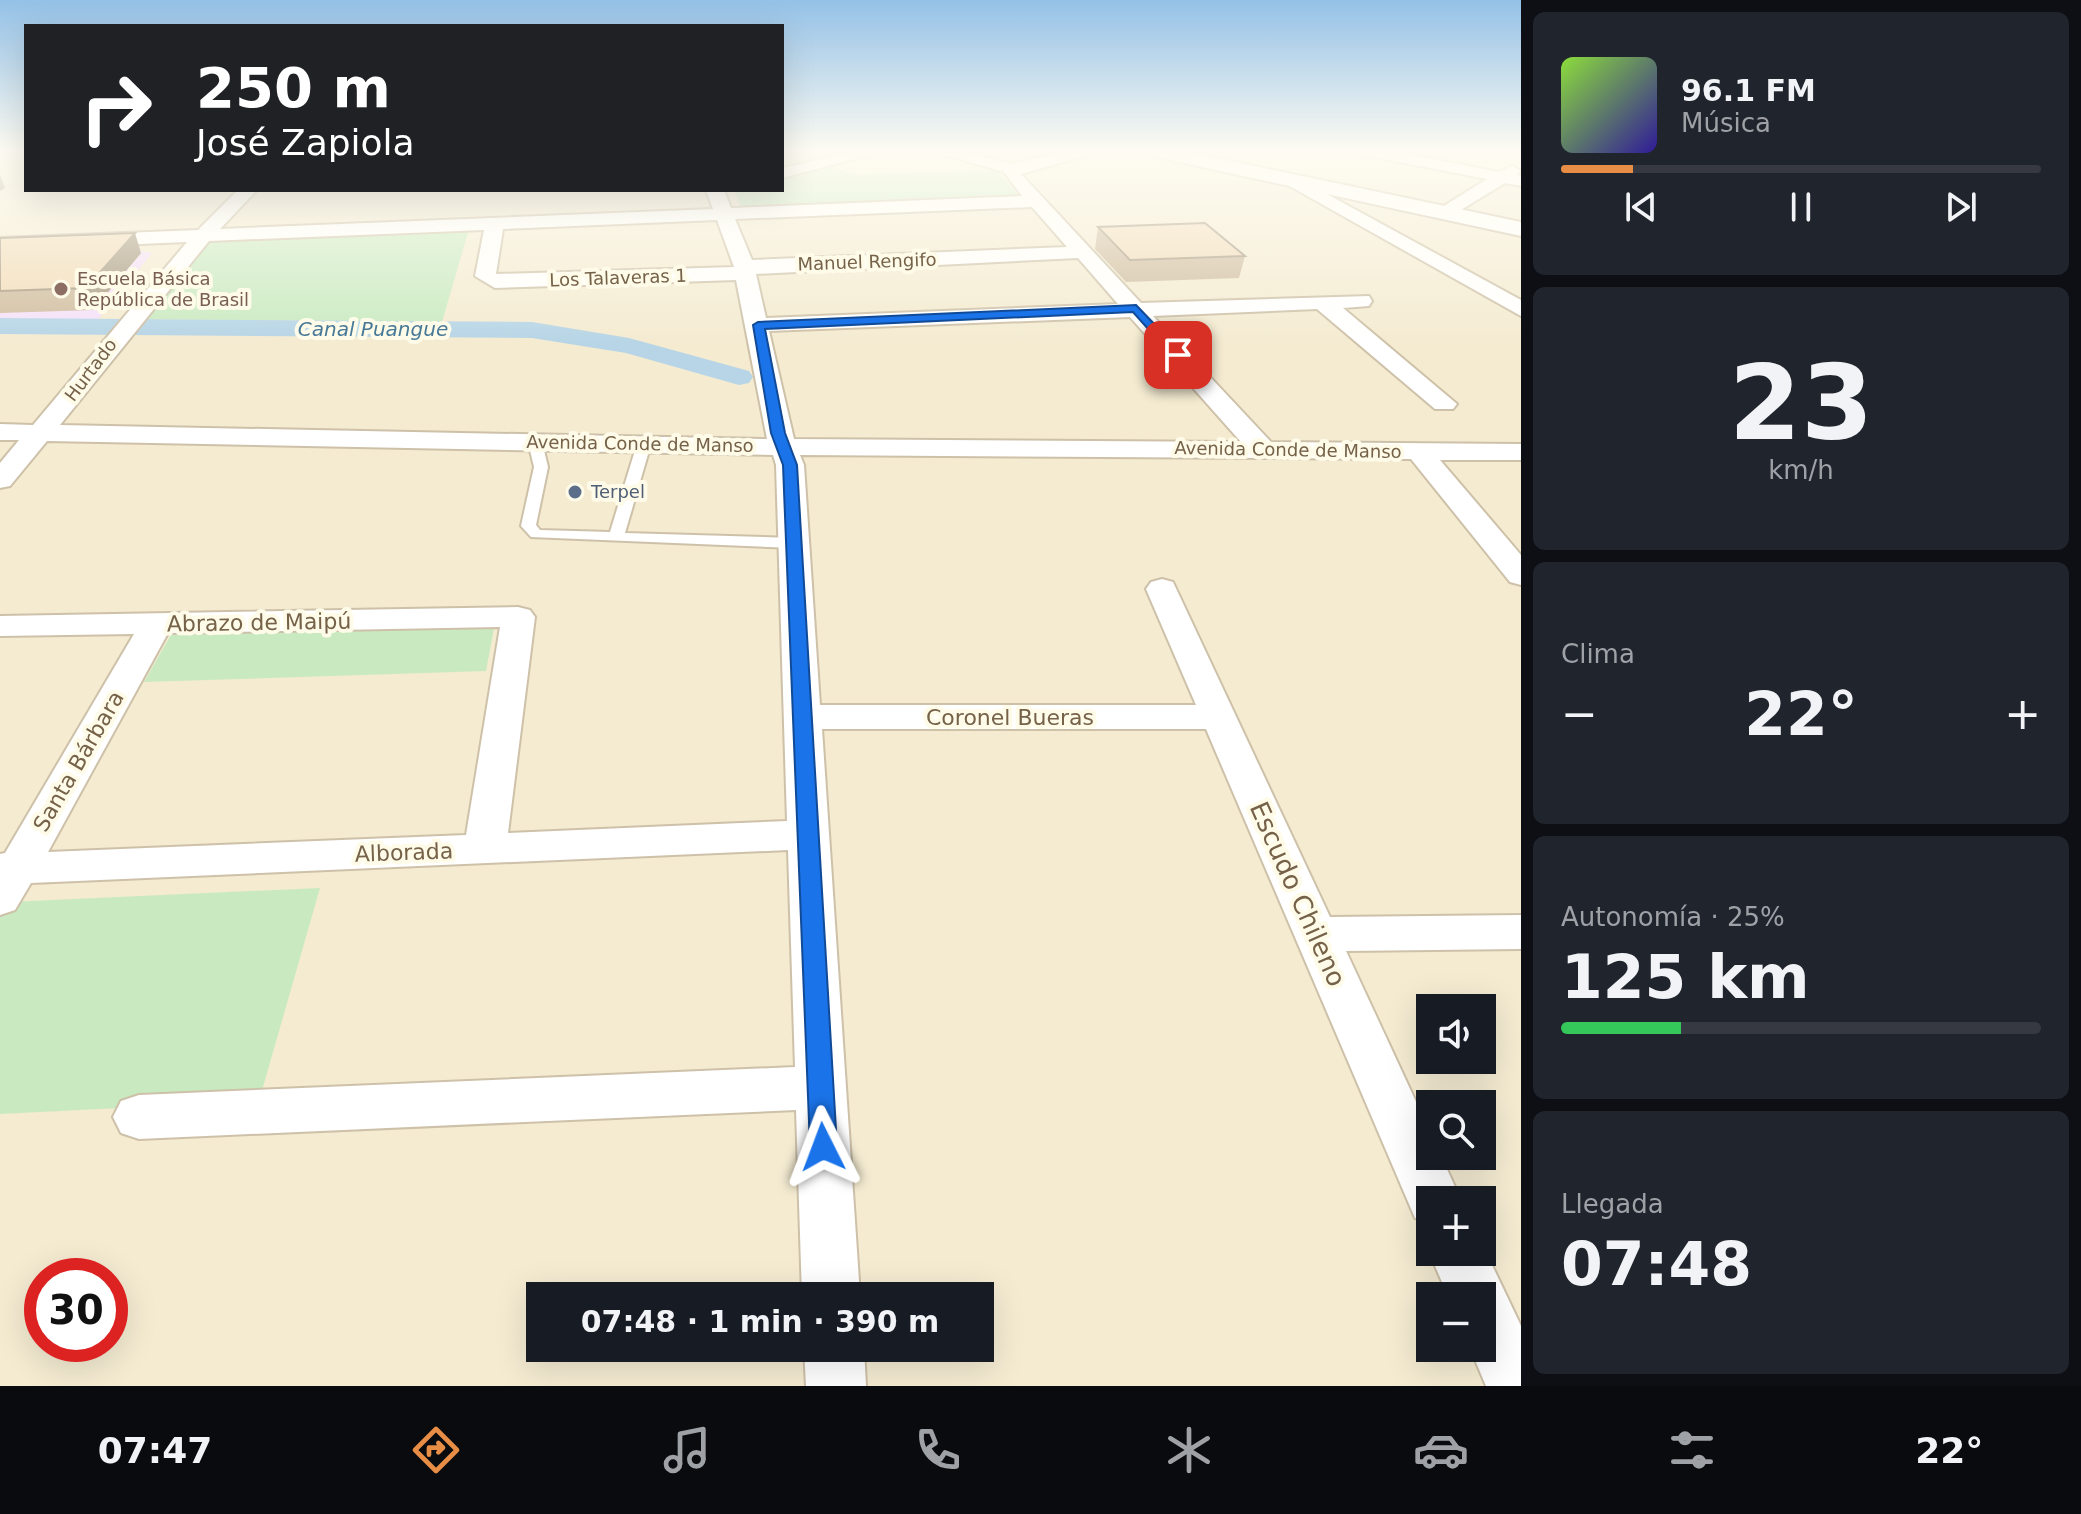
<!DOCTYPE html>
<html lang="es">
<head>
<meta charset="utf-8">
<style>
  :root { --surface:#171b24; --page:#20242c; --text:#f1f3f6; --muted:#9ea1a6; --line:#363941; --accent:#e88d46 }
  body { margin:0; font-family:"DejaVu Sans",sans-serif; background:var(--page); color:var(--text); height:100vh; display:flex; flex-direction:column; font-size:30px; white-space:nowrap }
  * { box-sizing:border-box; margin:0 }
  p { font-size:26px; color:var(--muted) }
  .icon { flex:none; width:44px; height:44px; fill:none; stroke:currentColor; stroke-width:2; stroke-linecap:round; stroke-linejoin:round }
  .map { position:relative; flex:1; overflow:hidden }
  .drawer { display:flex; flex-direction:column; gap:12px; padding:12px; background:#0d0f14; width:560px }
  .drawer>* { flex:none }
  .hud { position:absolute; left:24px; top:24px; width:760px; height:168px; border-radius:0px; box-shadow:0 8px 32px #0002; background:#202124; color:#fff; overflow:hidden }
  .tools { position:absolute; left:1416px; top:994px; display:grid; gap:16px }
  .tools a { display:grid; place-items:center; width:80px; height:80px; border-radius:0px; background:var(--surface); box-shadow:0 8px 32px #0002; font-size:40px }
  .speed { position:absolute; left:24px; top:1258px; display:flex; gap:16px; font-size:40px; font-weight:700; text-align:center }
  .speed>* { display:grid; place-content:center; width:104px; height:104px; border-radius:50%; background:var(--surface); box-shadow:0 8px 32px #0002; line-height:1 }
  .speed .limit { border:12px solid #d22; background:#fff; color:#111 }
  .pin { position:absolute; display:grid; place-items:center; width:68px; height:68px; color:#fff; margin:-34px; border-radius:16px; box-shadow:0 4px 12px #0006 }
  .me { position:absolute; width:88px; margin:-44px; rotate:357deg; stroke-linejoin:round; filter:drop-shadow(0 0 6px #0008) }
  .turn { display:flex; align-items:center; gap:28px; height:168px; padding:0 40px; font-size:36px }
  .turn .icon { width:104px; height:104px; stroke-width:2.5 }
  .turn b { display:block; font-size:56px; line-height:68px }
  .big { font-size:60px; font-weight:600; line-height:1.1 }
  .drawer .card { flex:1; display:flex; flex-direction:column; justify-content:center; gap:12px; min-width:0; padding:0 28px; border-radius:12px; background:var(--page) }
  .drawer .dial { align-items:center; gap:0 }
  .dial b { font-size:104px; line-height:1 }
  .song { display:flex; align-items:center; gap:24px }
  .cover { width:96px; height:96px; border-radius:12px; background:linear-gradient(135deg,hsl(90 70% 55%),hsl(250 70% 35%)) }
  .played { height:8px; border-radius:4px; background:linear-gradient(90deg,var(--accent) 15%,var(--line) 15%) }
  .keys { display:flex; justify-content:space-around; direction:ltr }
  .heat { display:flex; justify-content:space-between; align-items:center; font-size:44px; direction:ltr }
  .charge { height:12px; border-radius:6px; background:linear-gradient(90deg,#34c759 25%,var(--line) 0) }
  .trip { position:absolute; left:526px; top:1282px; width:468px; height:80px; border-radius:0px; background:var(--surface); box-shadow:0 8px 32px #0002; font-weight:600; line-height:80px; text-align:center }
  .tab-bar { display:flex; height:128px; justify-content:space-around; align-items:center; background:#090b0e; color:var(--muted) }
  .tab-bar .icon { width:56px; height:56px }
  .tab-bar .on { color:var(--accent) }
  .tab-bar b { font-size:36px; color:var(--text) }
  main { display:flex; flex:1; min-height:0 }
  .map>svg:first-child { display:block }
  .residential { fill:#f4ebd1; fill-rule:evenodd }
  .education { fill:#f5e0f9 }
  .green { fill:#c9eac1 }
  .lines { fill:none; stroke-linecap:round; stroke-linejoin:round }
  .canal { fill:#b7d5e6; fill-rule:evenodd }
  .service-casing { stroke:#cec1a9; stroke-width:4 }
  .minor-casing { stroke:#cec1a9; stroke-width:4 }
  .tertiary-casing { stroke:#cec1a9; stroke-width:4 }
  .service { fill:#fff; fill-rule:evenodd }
  .minor { fill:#fff; fill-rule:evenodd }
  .tertiary { fill:#fff; fill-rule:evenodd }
  .wall { fill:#d0bda0 }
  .shaded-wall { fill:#a99a82 }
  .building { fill:#f2dcba; stroke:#a99a82; stroke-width:2 }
  .route { fill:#1a73e8; stroke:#114b97; stroke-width:2 }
  .education-dot { fill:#8d6e63; stroke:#fffbe9; stroke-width:3 }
  .service-dot { fill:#5c6f8a; stroke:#fffbe9; stroke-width:3 }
  .labels { text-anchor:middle; stroke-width:8; stroke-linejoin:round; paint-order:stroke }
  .far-street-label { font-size:18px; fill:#756249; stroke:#fffbe9 }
  .far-education-label { font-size:18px; fill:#785e54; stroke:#fffbe9; text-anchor:start }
  .far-service-label { font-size:18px; fill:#4e5e75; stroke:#fffbe9; text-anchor:start }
  .far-water-label { font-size:20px; font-style:italic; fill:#487997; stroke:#fffbe9 }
  .street-label { font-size:22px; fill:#756249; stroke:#fffbe9 }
  .near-street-label { font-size:26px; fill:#756249; stroke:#fffbe9 }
</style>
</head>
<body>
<main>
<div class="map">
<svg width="1521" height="1386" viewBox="0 0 1521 1386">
  <rect width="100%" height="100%" fill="#fcf8e3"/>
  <path class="residential" d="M0 150H26V190H782V150H1521V1386H0ZM1430 1008H1482V1060H1430ZM1430 1104H1482V1156H1430ZM1430 1200H1482V1252H1430ZM42 1276H110V1344H42ZM540 1296H980V1348H540ZM1430 1296H1482V1348H1430Z"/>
  <path class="education" d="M137 250 152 253 94 324 0 325V254Z"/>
  <g class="green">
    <path d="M823 165 854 175 997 171 1018 195 741 207 734 190H782V174Z"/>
    <path d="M469 229 442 322 142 319 205 242 225 238Z"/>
    <path d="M495 623 486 671 144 682 172 633Z"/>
    <path d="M320 888 259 1101 0 1114V916L8 902Z"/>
  </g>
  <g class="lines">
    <path class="canal" d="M0 318 532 322 629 338 749 371 753 377 749 383 739 385 626 353 532 338 0 334Z"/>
    <defs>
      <path id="service" d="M535 438 542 442 548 467 536 525 540 530 610 532 637 444 644 440 651 444 625 533 794 538 802 543 794 548 531 537 521 526 534 467 528 442Z"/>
      <g id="minor">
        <path d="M860 150H888L782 178V168Z"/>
        <path d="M928 150H955L1012 164 1071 150H1098L1096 153 1021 174 1141 303 1369 296 1372 301 1369 306 1343 308 1457 404 1453 409H1435L1317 309 1153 316 1271 442 1521 444V460H1440L1521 555V585L1510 582 1411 459 800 455 804 465 820 705H1196L1146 589 1151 582 1162 579 1173 582 1330 917 1521 915V949L1346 951 1430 1132V1156H1441L1461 1200H1430V1224L1415 1218 1206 729H822L860 1296H802L796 1110 139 1139 121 1133 113 1117 121 1101 139 1095 795 1067 788 850 31 883 15 910 0 915V854L5 853 134 634 0 636V616L518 607 530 610 535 617 508 833 787 821 776 465 773 455 47 441 10 486 0 488V463L19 440H0V424L33 425 187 242 0 250V238L198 230 238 190H257L220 229 713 209 706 190H724L731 208 1022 196 1004 172ZM1032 207 1067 247 752 260 735 219ZM717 220 734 267 496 274 503 229ZM484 230 475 276 495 288 736 280 767 439 60 425 209 241ZM1078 258 1118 304 766 318 756 274ZM1130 317 1241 442 794 439 769 331ZM500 627 466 835 48 852 168 633Z"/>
        <path d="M1355 150H1387L1499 172 1512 166 1521 171 1517 175 1521 176V186L1505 183 1446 219 1439 217V209L1487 179 1363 155Z"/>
        <path d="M1292 175 1521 300V316L1286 184 1283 180Z"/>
        <path d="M1482 1244 1521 1326V1386H1486L1470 1348H1482V1296H1448L1429 1252H1482Z"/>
        <path d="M804 1348H864L866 1386H806Z"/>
      </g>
      <path id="tertiary" d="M1141 150H1178L1521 222V236L1151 156Z"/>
    </defs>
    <use href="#service" class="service-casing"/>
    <use href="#minor" class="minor-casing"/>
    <use href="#tertiary" class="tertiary-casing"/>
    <use href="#service" class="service"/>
    <use href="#minor" class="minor"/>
    <use href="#tertiary" class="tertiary"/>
  </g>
  <g class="wall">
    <path d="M1098 227 1245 256 1239 278 1126 282 1095 249Z"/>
    <path d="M0 238 141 253 93 310 0 313Z"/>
  </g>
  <g class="shaded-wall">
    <path d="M0 174 5 188 0 191Z"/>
    <path d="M135 233 141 253 93 310 86 288Z"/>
  </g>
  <g class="building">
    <path d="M1205 223 1245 256 1130 260 1098 227Z"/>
    <path d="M135 233 86 288 0 291V238Z"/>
  </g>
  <linearGradient id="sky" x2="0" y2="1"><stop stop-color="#94c1e7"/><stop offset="0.44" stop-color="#fefcf2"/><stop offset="1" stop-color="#fefcf2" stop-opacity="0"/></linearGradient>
  <rect width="1521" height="344" fill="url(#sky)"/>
  <path class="route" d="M1136 305 1182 353V358H1174L1133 312 765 329 785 433 797 465 837 1147 833 1155 823 1159 814 1155 810 1147 783 465 771 433 753 325 758 322Z"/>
  <circle class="education-dot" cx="61" cy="289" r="8"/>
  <circle class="service-dot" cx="575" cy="492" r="8"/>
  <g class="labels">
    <g class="far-street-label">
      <text transform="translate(867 262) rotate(-2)" y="6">Manuel Rengifo</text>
      <text transform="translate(618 278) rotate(-2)" y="6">Los Talaveras 1</text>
      <text transform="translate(91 370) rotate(-53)" y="6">Hurtado</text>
      <text transform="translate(640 444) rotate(1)" y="6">Avenida Conde de Manso</text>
      <text transform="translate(1288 450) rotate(1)" y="6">Avenida Conde de Manso</text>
    </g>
    <g class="far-education-label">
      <text x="77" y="285">Escuela Básica<tspan x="77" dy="21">República de Brasil</tspan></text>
    </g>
    <g class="far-service-label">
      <text x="591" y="498">Terpel</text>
    </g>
    <g class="far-water-label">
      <text x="373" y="336">Canal Puangue</text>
    </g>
    <g class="street-label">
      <text transform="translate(259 622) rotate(-1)" y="8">Abrazo de Maipú</text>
      <text x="1010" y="725">Coronel Bueras</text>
      <text transform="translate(78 761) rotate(-60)" y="8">Santa Bárbara</text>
      <text transform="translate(404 852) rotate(-2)" y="8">Alborada</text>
    </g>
    <g class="near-street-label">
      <text transform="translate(1298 894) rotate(66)" y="9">Escudo Chileno</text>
    </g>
  </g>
</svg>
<div class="tools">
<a><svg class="icon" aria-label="sound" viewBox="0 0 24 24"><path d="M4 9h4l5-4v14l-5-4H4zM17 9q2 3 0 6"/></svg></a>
<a><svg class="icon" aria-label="search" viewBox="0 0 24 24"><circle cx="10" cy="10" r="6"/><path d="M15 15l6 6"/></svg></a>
<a>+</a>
<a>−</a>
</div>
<div class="speed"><div class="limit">30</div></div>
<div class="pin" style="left:1178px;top:355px;background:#d93025"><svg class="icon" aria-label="arrive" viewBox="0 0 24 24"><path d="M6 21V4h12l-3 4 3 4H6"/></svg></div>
<svg class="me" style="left:823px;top:1147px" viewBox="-20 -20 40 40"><path d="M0-17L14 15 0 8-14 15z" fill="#1a73e8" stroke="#fff" stroke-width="4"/></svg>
<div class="trip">07:48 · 1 min · 390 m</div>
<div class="hud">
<div class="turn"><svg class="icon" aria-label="right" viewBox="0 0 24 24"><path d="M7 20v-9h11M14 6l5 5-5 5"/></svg><div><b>250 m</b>José Zapiola</div></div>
</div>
</div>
<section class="drawer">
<div class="card">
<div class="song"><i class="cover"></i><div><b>96.1 FM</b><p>Música</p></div></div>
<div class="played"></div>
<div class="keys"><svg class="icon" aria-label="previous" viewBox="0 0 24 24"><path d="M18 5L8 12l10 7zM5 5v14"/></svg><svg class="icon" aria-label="pause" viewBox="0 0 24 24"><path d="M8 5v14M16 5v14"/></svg><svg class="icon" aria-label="next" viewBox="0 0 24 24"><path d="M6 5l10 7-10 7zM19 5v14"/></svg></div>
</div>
<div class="card dial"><b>23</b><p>km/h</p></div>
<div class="card"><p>Clima</p>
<div class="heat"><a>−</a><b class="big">22°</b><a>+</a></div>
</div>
<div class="card"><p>Autonomía · 25%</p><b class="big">125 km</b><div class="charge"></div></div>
<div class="card"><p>Llegada</p><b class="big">07:48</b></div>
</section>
</main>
<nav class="tab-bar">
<b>07:47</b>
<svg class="icon on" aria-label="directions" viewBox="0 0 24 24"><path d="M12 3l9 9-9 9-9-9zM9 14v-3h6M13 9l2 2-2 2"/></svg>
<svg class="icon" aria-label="music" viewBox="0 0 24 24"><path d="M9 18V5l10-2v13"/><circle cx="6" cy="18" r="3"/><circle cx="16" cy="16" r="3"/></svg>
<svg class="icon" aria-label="phone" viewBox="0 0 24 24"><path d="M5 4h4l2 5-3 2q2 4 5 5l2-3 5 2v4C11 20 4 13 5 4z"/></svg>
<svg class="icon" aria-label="climate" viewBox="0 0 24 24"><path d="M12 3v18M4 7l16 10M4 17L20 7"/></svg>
<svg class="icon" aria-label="car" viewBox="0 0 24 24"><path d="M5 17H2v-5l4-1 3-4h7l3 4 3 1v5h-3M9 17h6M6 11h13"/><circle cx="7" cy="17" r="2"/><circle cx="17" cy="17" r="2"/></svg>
<svg class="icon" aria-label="filters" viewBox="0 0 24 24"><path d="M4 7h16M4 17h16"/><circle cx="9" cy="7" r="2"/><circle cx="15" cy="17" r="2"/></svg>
<b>22°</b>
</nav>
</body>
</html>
